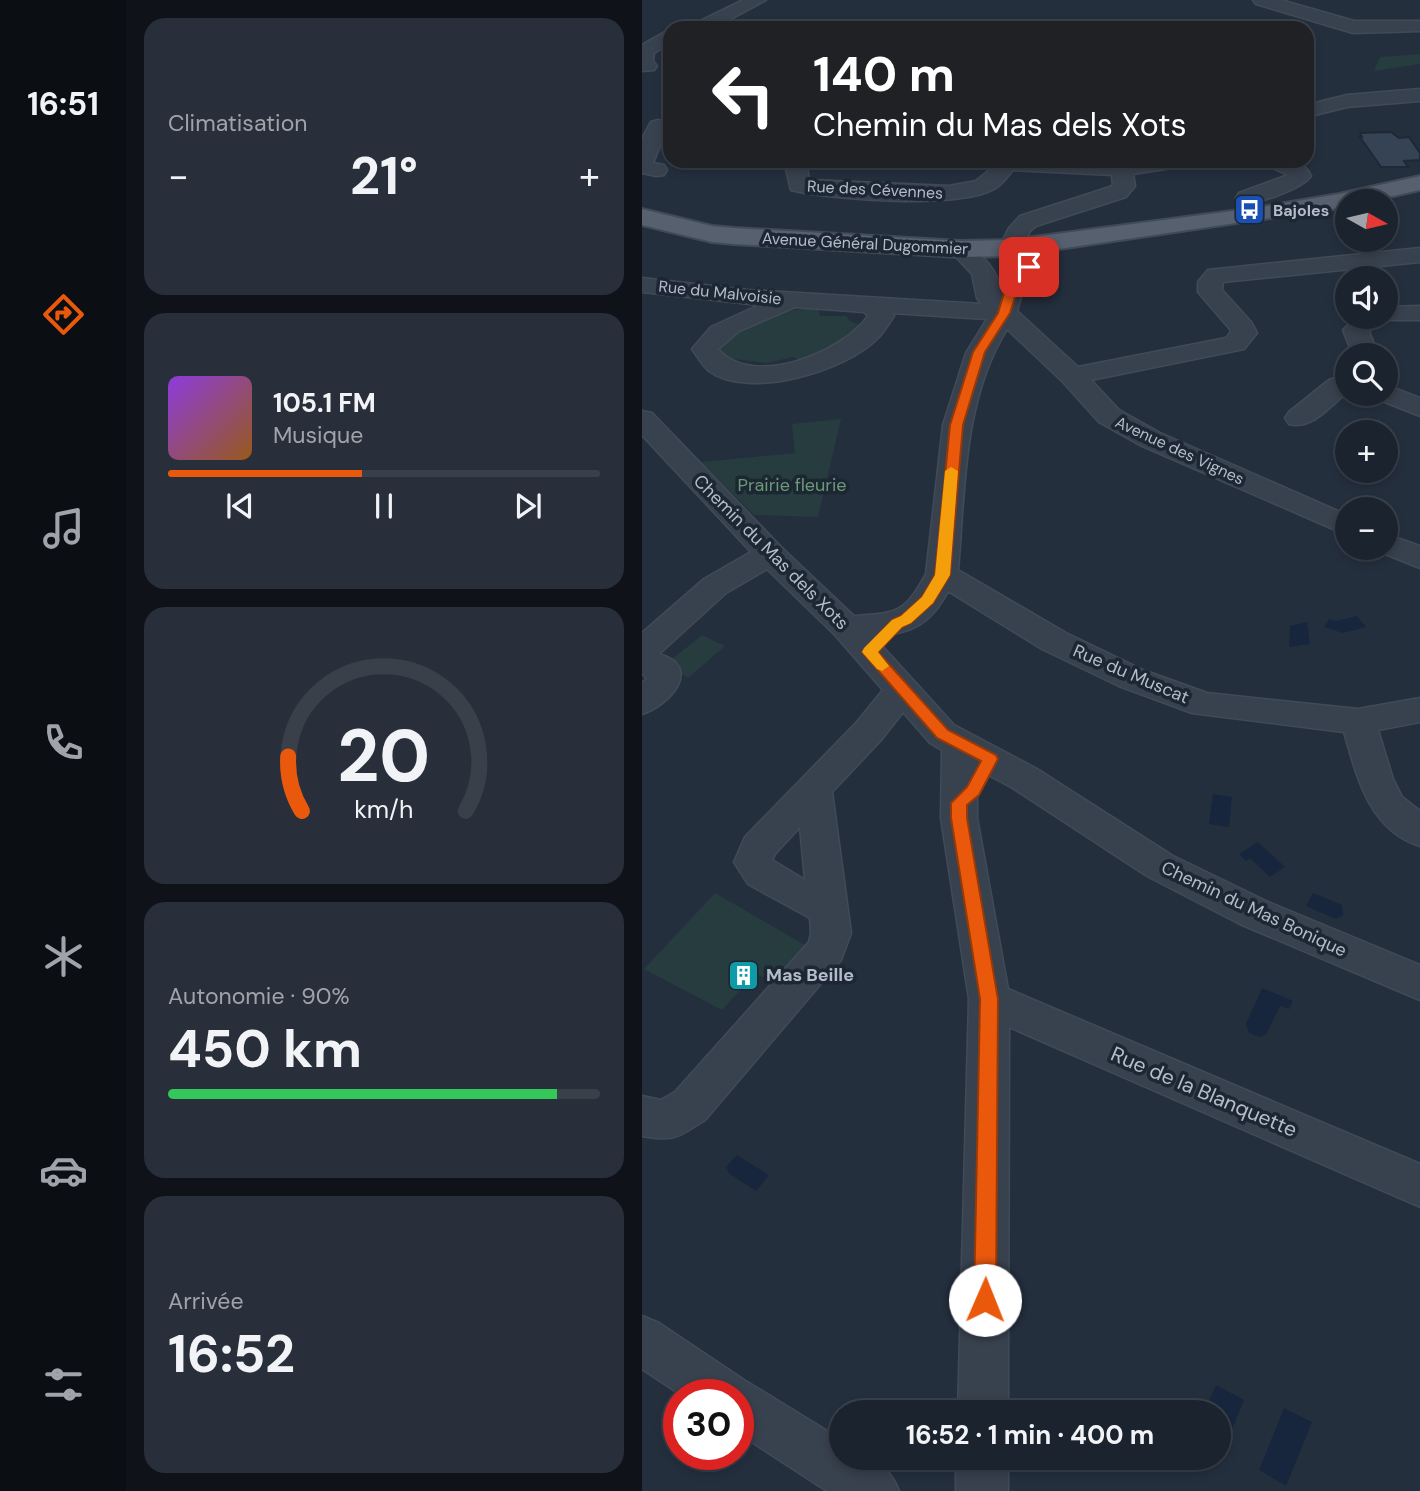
<!DOCTYPE html>
<html lang="fr">
<head>
<meta charset="utf-8">
<style>
  :root { --surface:#1b232e; --page:#282f3a; --text:#f1f3f6; --muted:#a0a4aa; --line:#39404a; --accent:#ea580c }
  body { margin:0; font-family:"DM Sans",sans-serif; background:var(--page); color:var(--text); height:100vh; display:flex; flex-direction:column; font-size:26px; white-space:nowrap }
  * { box-sizing:border-box; margin:0 }
  p { font-size:23px; color:var(--muted) }
  .icon { flex:none; width:38px; height:38px; fill:none; stroke:currentColor; stroke-width:2; stroke-linecap:round; stroke-linejoin:round }
  .map { position:relative; flex:1; overflow:hidden }
  .panel { display:flex; flex-direction:column; gap:18px; padding:18px; background:#0f1319; width:516px }
  .panel>* { flex:none }
  .hud { position:absolute; left:21px; top:21px; width:651px; height:147px; border-radius:21px; box-shadow:0 4px 10px #0003,0 0 0 2px var(--line); background:#202124; color:#fff; overflow:hidden }
  .needle { width:46px; rotate:98deg }
  .tools { position:absolute; left:693px; top:189px; display:grid; gap:14px }
  .tools a { display:grid; place-items:center; width:63px; height:63px; border-radius:50%; background:var(--surface); box-shadow:0 4px 10px #0003,0 0 0 2px var(--line); font-size:35px }
  .speed { position:absolute; left:21px; top:1379px; display:flex; gap:14px; font-size:35px; font-weight:700; text-align:center }
  .speed>* { display:grid; place-content:center; width:91px; height:91px; border-radius:50%; background:var(--surface); box-shadow:0 4px 10px #0003,0 0 0 2px var(--line); line-height:1 }
  .speed .limit { border:10px solid #d22; background:#fff; color:#111 }
  .pin { position:absolute; display:grid; place-items:center; width:60px; height:60px; color:#fff; margin:-30px; border-radius:14px; box-shadow:0 4px 10px #0006 }
  .me { position:absolute; width:77px; margin:-38px; rotate:1deg; stroke-linejoin:round; filter:drop-shadow(0 0 5px #0008) }
  .turn { display:flex; align-items:center; gap:24px; height:147px; padding:0 35px; font-size:32px }
  .turn .icon { width:91px; height:91px; stroke-width:2.5 }
  .turn b { display:block; font-size:49px; line-height:60px }
  .big { font-size:52px; font-weight:700; line-height:1.1 }
  .panel .tile { flex:1; display:flex; flex-direction:column; justify-content:center; gap:10px; min-width:0; padding:0 24px; border-radius:21px; background:var(--page) }
  .panel .dial { align-items:center; gap:0 }
  .dial svg { height:182px; overflow:visible; fill:none; stroke:var(--line); stroke-width:7; stroke-linecap:round; text-anchor:middle }
  .dial text { fill:var(--text); stroke:none }
  .song { display:flex; align-items:center; gap:21px }
  .cover { width:84px; height:84px; border-radius:10px; background:linear-gradient(135deg,hsl(270 70% 55%),hsl(30 70% 35%)) }
  .played { height:7px; border-radius:4px; background:linear-gradient(90deg,var(--accent) 45%,var(--line) 45%) }
  .keys { display:flex; justify-content:space-around; direction:ltr }
  .heat { display:flex; justify-content:space-between; align-items:center; font-size:38px; direction:ltr }
  .charge { height:10px; border-radius:5px; background:linear-gradient(90deg,#34c759 90%,var(--line) 0) }
  .trip { position:absolute; left:187px; top:1400px; width:402px; height:70px; border-radius:35px; background:var(--surface); box-shadow:0 4px 10px #0003,0 0 0 2px var(--line); font-weight:700; line-height:70px; text-align:center }
  main { display:flex; flex:1; min-height:0 }
  .dock { display:flex; flex-direction:column; width:126px; justify-content:space-around; align-items:center; background:#0b0e12; color:var(--muted) }
  .dock .icon { width:49px; height:49px }
  .dock .selected { color:var(--accent) }
  .dock b { font-size:32px; color:var(--text) }
  .map>svg:first-child { display:block }
  .green { fill:#263c3f }
  .water { fill:#17263c }
  .building { fill:#364354; stroke:#1f2835; stroke-width:2 }
  .lines { fill:none; stroke-linecap:round; stroke-linejoin:round }
  .minor-casing { stroke:#414a57; stroke-width:3 }
  .major-casing { stroke:#414a57; stroke-width:4 }
  .minor { fill:#38414e; fill-rule:evenodd }
  .major { fill:#56606e; fill-rule:evenodd }
  .route { fill:#ea580c; stroke:#983908; stroke-width:2 }
  .slow { fill:#f59e0b }
  .labels { text-anchor:middle; stroke-width:7; stroke-linejoin:round; paint-order:stroke }
  .far-street-label { font-size:16px; fill:#b4bcc9; stroke:#1d2633 }
  .far-poi-label { font-size:16px; font-weight:bold; fill:#b4bcc9; stroke:#1d2633; text-anchor:start }
  .park-label { font-size:18px; fill:#6b9a76; stroke:#1d2633 }
  .street-label { font-size:18px; fill:#b4bcc9; stroke:#1d2633 }
  .poi-label { font-size:18px; font-weight:bold; fill:#b4bcc9; stroke:#1d2633; text-anchor:start }
  .near-street-label { font-size:21px; fill:#b4bcc9; stroke:#1d2633 }
</style>
</head>
<body>
<main>
<nav class="dock">
<b>16:51</b>
<svg class="icon selected" aria-label="directions" viewBox="0 0 24 24"><path d="M12 3l9 9-9 9-9-9zM9 14v-3h6M13 9l2 2-2 2"/></svg>
<svg class="icon" aria-label="music" viewBox="0 0 24 24"><path d="M9 18V5l10-2v13"/><circle cx="6" cy="18" r="3"/><circle cx="16" cy="16" r="3"/></svg>
<svg class="icon" aria-label="phone" viewBox="0 0 24 24"><path d="M5 4h4l2 5-3 2q2 4 5 5l2-3 5 2v4C11 20 4 13 5 4z"/></svg>
<svg class="icon" aria-label="climate" viewBox="0 0 24 24"><path d="M12 3v18M4 7l16 10M4 17L20 7"/></svg>
<svg class="icon" aria-label="car" viewBox="0 0 24 24"><path d="M5 17H2v-5l4-1 3-4h7l3 4 3 1v5h-3M9 17h6M6 11h13"/><circle cx="7" cy="17" r="2"/><circle cx="17" cy="17" r="2"/></svg>
<svg class="icon" aria-label="filters" viewBox="0 0 24 24"><path d="M4 7h16M4 17h16"/><circle cx="9" cy="7" r="2"/><circle cx="15" cy="17" r="2"/></svg>
</nav>
<section class="panel">
<div class="tile"><p>Climatisation</p>
<div class="heat"><a>−</a><b class="big">21°</b><a>+</a></div>
</div>
<div class="tile">
<div class="song"><i class="cover"></i><div><b>105.1 FM</b><p>Musique</p></div></div>
<div class="played"></div>
<div class="keys"><svg class="icon" aria-label="previous" viewBox="0 0 24 24"><path d="M18 5L8 12l10 7zM5 5v14"/></svg><svg class="icon" aria-label="pause" viewBox="0 0 24 24"><path d="M8 5v14M16 5v14"/></svg><svg class="icon" aria-label="next" viewBox="0 0 24 24"><path d="M6 5l10 7-10 7zM19 5v14"/></svg></div>
</div>
<div class="tile dial"><svg viewBox="0 0 100 80">
<path d="M14 69A42 42 0 1 1 86 69"/>
<path d="M14 69A42 42 0 0 1 8 45" stroke="#ea580c"/>
<text x="50" y="56" font-size="32" font-weight="700">20</text>
<text x="50" y="72" font-size="11">km/h</text>
</svg></div>
<div class="tile"><p>Autonomie · 90%</p><b class="big">450 km</b><div class="charge"></div></div>
<div class="tile"><p>Arrivée</p><b class="big">16:52</b></div>
</section>
<div class="map">
<svg width="778" height="1491" viewBox="0 0 778 1491">
  <rect width="100%" height="100%" fill="#242f3e"/>
  <g class="green">
    <path d="M778 54V64L732 71 738 57Z"/>
    <path d="M176 307 178 316H204L208 321 222 327 164 362 151 357 125 363 92 359 80 364 74 342C95 320 146 310 176 307Z"/>
    <path d="M199 419 176 517 112 515 59 462 153 453 150 424Z"/>
    <path d="M60 635 83 646 46 678 37 672 29 660Z"/>
    <path d="M73 893 170 949 137 986 99 965 89 977 103 985 80 1010 2 969Z"/>
  </g>
  <g class="water">
    <path d="M715 616 724 627 701 633 682 627 687 619 695 621Z"/>
    <path d="M665 622 668 644 647 647 648 626Z"/>
    <path d="M571 794 590 797 587 827 567 824Z"/>
    <path d="M616 842 643 867 628 877 608 858 604 861 597 854Z"/>
    <path d="M671 893 700 905 701 915 694 919 664 906Z"/>
    <path d="M620 988 651 1001 647 1009 638 1006 624 1035 618 1037 607 1033 604 1024Z"/>
    <path d="M95 1155 127 1175 114 1191 88 1174 84 1167Z"/>
    <path d="M574 1385 602 1400 577 1461 570 1458H578V1412H562Z"/>
    <path d="M642 1408 670 1422 644 1486 617 1470Z"/>
  </g>
  <path class="building" d="M749 132 757 138 767 137 778 153V160L762 161 766 167H739L718 137H720L718 133Z"/>
  <g class="lines">
    <defs>
      <g id="minor">
        <path d="M101 0H124L72 28H49L52 24Z"/>
        <path d="M611 0H639L712 21H778V31L711 33 614 4Z"/>
        <path d="M28 29V43L12 53 11 61 15 66 12 70 0 71V45Z"/>
        <path d="M778 89V101L705 107 665 117V105L705 95Z"/>
        <path d="M16 120 23 122 26 126 11 163 22 165 25 170 22 175 14 176 0 173V139L9 122Z"/>
        <path d="M142 161H164L167 180 307 186 334 181 350 168 336 166 333 161H546L543 166 491 174 493 186 484 197 394 226 388 231 377 253H361L357 248 367 228 378 216 468 187 471 185 470 175 371 170C365 177 360 185 352 189 317 209 189 200 149 190Z"/>
        <path d="M623 161C641 161 661 157 669 176 660 189 612 206 597 203L594 198 597 193 646 175 626 166Z"/>
        <path d="M402 245 410 247 414 252 380 294 375 311 436 367 584 338 589 332 588 329 556 292V282L566 270 778 248V262L581 282 580 290 609 322 615 333 602 349 449 380 477 410 518 433 705 515V535L498 445 457 422 421 382 365 329C321 400 323 489 316 570L424 633 501 670 565 693 716 709 778 698V722L736 730 751 779 760 797 778 811V846C727 830 715 777 702 732L550 713 477 686 400 649 306 591C288 626 267 634 231 636L312 725 395 769 531 856 626 902 778 965V1000L598 924 505 876 369 787 335 769V818L366 989 778 1164V1207L367 1027 366 1412H316L327 999 299 818 300 750 288 743 261 712 239 740 190 792 209 933 199 960 63 1120C36 1137 33 1142 0 1136V1096L19 1100 33 1092 167 942 169 933 168 918 106 884 92 862 103 837 215 722 241 690 193 635 125 569 84 593 17 654C62 667 27 706 0 714V683L5 679 0 673V633L62 579 109 552 0 435V411L10 413 139 547 212 616C255 613 262 614 284 574L301 425 324 353 345 319 250 313 252 316C247 323 242 332 236 338 204 371 107 400 67 371 61 366 55 356 50 349L69 327 117 305 0 292V278L106 290 339 304 335 298 330 274 313 256 317 251 325 249C342 253 355 272 359 289L394 247ZM153 307 222 312 226 316C200 353 110 389 76 349L97 331ZM158 827 163 880 130 860 133 854Z"/>
        <path d="M778 306V320H739L727 332 737 355H711L701 330 714 317H744V307Z"/>
        <path d="M705 374V392C689 406 670 430 647 424L643 418 647 412 687 380Z"/>
        <path d="M744 385 778 398V416L735 399 731 394H744Z"/>
        <path d="M744 534 778 546V568L733 550 732 548H744Z"/>
        <path d="M0 1316 17 1323 102 1380 200 1440V1458C230 1458 245 1461 257 1491H185L96 1433V1395H39L0 1369Z"/>
        <rect x="314" y="1458" width="52" height="33"/>
      </g>
      <path id="major" d="M778 176V190L729 201H705V207L697 208 369 256 319 257 92 244 70 242 0 225V209L70 226 92 228 319 241 369 240 613 208 697 194Z"/>
    </defs>
    <use href="#minor" class="minor-casing"/>
    <use href="#major" class="major-casing"/>
    <use href="#minor" class="minor"/>
    <use href="#major" class="major"/>
  </g>
  <path class="route" d="M383 264 393 267 374 294 368 313 343 352 321 425 308 575 291 603 269 623 260 627 236 652 306 730 354 755 356 759 337 795 325 805V818L356 999 354 1300 350 1308 343 1311 335 1308 332 1300 338 999 309 818V803L325 787 339 761 295 738 220 652 250 620 259 616 280 597 293 575 308 425 331 352 356 313 362 293Z"/>
  <path class="slow" d="M309 467 316 471 308 575 291 603 269 623 260 627 236 652 247 666 240 671 235 669 220 652 222 648 250 620 259 616 280 597 293 575 303 471Z"/>
  <defs>
    <symbol id="bus-square" viewBox="-11 -11 22 22"><rect x="-9" y="-9" width="18" height="18" rx="4" fill="#1a4fb4" stroke="#1d2633"/><path d="M-5-6H5V4H4V6H2V4H-2V6H-4V4H-5ZM-3.5-4V0h7V-4ZM-3.5 1.2v1.5H-2V1.2ZM2 1.2v1.5H3.5V1.2Z" fill="#fff"/></symbol>
    <symbol id="building-square" viewBox="-11 -11 22 22"><rect x="-9" y="-9" width="18" height="18" rx="4" fill="#0f9aa8" stroke="#1d2633"/><path d="M-4-6H4V6H1V3H-1V6H-4ZM-2.5-4.3h1.7v1.8h-1.7ZM.8-4.3h1.7v1.8H.8ZM-2.5-1h1.7V.8h-1.7ZM.8-1h1.7V.8H.8Z" fill="#fff"/></symbol>
  </defs>
  <g fill-rule="evenodd">
    <use href="#bus-square" x="590" y="192" width="35" height="35"/>
    <use href="#building-square" x="84" y="958" width="35" height="35"/>
  </g>
  <g class="labels">
    <g class="far-street-label">
      <text transform="translate(233 189) rotate(3)" y="6">Rue des Cévennes</text>
      <text transform="translate(223 243) rotate(3)" y="6">Avenue Général Dugommier</text>
      <text transform="translate(78 292) rotate(6)" y="6">Rue du Malvoisie</text>
      <text transform="translate(538 450) rotate(25)" y="6">Avenue des Vignes</text>
    </g>
    <g class="far-poi-label">
      <text x="631" y="216">Bajoles</text>
    </g>
    <g class="park-label">
      <text x="150" y="491">Prairie fleurie</text>
    </g>
    <g class="street-label">
      <text transform="translate(129 552) rotate(45)" y="6">Chemin du Mas dels Xots</text>
      <text transform="translate(489 674) rotate(23)" y="6">Rue du Muscat</text>
      <text transform="translate(612 909) rotate(25)" y="6">Chemin du Mas Bonique</text>
    </g>
    <g class="poi-label">
      <text x="124" y="981">Mas Beille</text>
    </g>
    <g class="near-street-label">
      <text transform="translate(562 1092) rotate(23)" y="7">Rue de la Blanquette</text>
    </g>
  </g>
</svg>
<div class="tools">
<a><svg class="needle" viewBox="-14 -14 28 28"><path d="M0-13l5 13h-10z" fill="#e53935"/><path d="M0 13l5-13h-10z" fill="#a0a4aa"/></svg></a>
<a><svg class="icon" aria-label="sound" viewBox="0 0 24 24"><path d="M4 9h4l5-4v14l-5-4H4zM17 9q2 3 0 6"/></svg></a>
<a><svg class="icon" aria-label="search" viewBox="0 0 24 24"><circle cx="10" cy="10" r="6"/><path d="M15 15l6 6"/></svg></a>
<a>+</a>
<a>−</a>
</div>
<div class="speed"><div class="limit">30</div></div>
<div class="pin" style="left:387px;top:267px;background:#d93025"><svg class="icon" aria-label="arrive" viewBox="0 0 24 24"><path d="M6 21V4h12l-3 4 3 4H6"/></svg></div>
<svg class="me" style="left:343px;top:1300px" viewBox="-20 -20 40 40"><circle r="19" fill="#fff"/><path d="M0-13L10 11 0 6-10 11z" fill="#ea580c"/></svg>
<div class="trip">16:52 · 1 min · 400 m</div>
<div class="hud">
<div class="turn"><svg class="icon" aria-label="left" viewBox="0 0 24 24"><path d="M17 20v-9H6M10 6l-5 5 5 5"/></svg><div><b>140 m</b>Chemin du Mas dels Xots</div></div>
</div>
</div>
</main>
</body>
</html>
